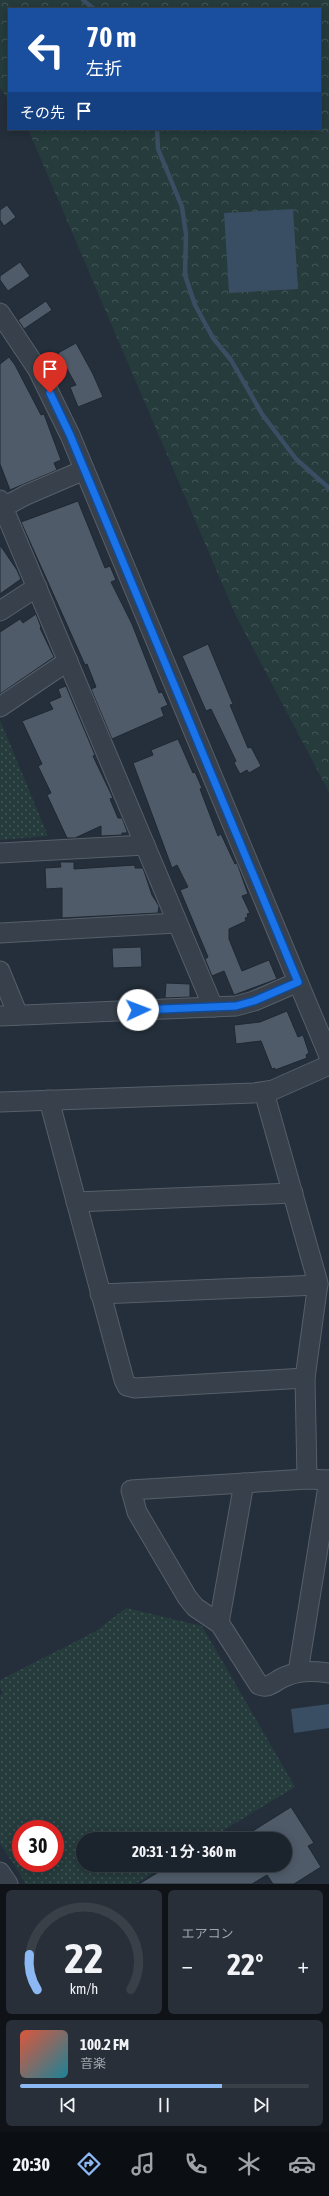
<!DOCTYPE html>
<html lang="ja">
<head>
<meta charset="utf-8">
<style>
  :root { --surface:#1b232c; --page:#282f38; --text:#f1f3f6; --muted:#a0a4a9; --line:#394048; --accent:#8cb9f3 }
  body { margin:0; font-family:"Asap Condensed","Noto Sans JP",sans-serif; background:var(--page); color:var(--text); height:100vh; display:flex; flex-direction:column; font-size:15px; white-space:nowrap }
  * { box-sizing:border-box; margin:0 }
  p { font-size:13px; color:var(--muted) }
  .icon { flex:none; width:22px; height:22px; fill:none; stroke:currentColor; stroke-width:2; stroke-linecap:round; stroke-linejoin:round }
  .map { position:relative; height:1884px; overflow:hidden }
  .details { display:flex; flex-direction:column; gap:6px; padding:6px; background:#0f1318; flex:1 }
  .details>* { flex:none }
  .hud { position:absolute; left:8px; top:8px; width:313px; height:122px; border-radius:0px; box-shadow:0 2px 10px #0003,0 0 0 1px var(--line); background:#1a4fa0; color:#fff; overflow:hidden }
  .speed { position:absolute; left:12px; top:1820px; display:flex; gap:8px; font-size:20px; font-weight:700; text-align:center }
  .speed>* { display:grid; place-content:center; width:52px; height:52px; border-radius:50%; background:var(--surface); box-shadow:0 2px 10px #0003,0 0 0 1px var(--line); line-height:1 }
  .speed .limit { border:6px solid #d22; background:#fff; color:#111 }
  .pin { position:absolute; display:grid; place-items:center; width:34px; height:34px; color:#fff; margin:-41px -17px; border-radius:50% 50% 50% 0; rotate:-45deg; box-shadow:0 0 4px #0007 }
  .pin .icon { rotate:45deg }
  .me { position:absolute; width:44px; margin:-22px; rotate:88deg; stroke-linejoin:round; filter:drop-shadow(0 0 3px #0008) }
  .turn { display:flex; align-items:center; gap:14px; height:84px; padding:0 12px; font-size:18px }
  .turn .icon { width:52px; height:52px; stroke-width:2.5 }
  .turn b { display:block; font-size:28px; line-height:34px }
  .then { display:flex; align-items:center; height:38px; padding:0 12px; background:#0003; gap:8px; font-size:15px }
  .big { font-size:30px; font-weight:700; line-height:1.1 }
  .details .widget { flex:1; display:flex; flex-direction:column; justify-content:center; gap:6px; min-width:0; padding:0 14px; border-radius:6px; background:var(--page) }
  .details .dial { align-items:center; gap:0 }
  .dial svg { height:104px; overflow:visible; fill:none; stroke:var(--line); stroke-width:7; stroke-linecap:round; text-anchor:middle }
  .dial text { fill:var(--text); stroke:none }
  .song { display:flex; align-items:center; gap:12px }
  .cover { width:48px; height:48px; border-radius:6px; background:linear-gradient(135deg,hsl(10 70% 55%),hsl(190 70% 35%)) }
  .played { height:4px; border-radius:2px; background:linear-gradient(90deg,var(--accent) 70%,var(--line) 70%) }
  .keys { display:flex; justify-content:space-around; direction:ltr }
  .heat { display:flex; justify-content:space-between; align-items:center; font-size:22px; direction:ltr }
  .details .tiles { flex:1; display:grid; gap:6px; grid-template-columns:1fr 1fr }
  .widget:last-child { grid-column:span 2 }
  .trip { position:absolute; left:76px; top:1832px; width:216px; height:40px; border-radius:20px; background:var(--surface); box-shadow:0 2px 10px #0003,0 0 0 1px var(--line); font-weight:700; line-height:40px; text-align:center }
  .tabs { display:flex; height:64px; justify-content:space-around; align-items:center; background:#0b0e12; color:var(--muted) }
  .tabs .icon { width:28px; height:28px }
  .tabs .active { color:var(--accent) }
  .tabs b { font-size:18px; color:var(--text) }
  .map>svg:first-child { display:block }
  .forest { fill:url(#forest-crowns) }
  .park { fill:url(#park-dots); fill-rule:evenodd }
  .water { fill:#3a4e63 }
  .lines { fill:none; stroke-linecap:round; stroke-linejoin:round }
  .stream { stroke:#3a4e63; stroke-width:4.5 }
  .building { fill:#4f5b69; stroke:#1f2832 }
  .minor-casing { stroke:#565f69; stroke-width:21 }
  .minor { stroke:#38414b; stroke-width:19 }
  .route-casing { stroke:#114b97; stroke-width:10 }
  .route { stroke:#1a73e8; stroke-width:7 }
</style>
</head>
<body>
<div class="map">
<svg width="329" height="1884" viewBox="0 0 329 1884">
  <defs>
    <pattern id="forest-crowns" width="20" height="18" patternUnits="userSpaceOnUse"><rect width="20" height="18" fill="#263b3c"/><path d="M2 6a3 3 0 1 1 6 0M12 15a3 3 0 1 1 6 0" fill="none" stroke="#435557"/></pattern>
    <pattern id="park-dots" width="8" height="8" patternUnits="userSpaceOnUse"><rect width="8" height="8" fill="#263b3c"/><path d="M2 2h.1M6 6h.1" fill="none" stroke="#435557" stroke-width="1.8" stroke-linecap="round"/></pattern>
  </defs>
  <rect width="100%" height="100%" fill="#242f3b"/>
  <path class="forest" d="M0 0H329V792L236 616 28 129H320V9H9V101L0 88Z"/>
  <g class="park">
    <path d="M0 720 48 836 0 840Z"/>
    <path d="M126 1608 202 1626 295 1787 209 1839H83V1865H166L135 1884H26L0 1843V1696L3 1692 0 1688V1680L96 1631ZM21 1829H55V1863H21Z"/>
  </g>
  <g class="water">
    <path d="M293 209 298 289 229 293 224 213Z"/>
    <path d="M329 1704V1728L294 1733 291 1709Z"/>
  </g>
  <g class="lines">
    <g class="stream">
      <path d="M83 0 94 9"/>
      <path d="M157 129 158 149 182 207 186 234 185 275 195 305 213 338 231 360 262 414 296 459 329 488"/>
    </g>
  </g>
  <g class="building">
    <path d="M7 205 16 217 4 226 0 220V210Z"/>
    <path d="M20 262 30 276 8 291 0 280V276Z"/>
    <path d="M46 301 52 310 24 329 18 320Z"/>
    <path d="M76 343 93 374 103 397 78 407 70 387 76 385 58 353Z"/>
    <path d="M9 357 15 365 41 415 44 414 61 460 54 463 57 470 10 490 0 464V364Z"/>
    <path d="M78 501 105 568 110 566 116 580 111 582 132 624 159 693 162 692 168 705 161 708 164 716 112 739 91 689 96 687 87 664 85 665 21 522Z"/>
    <path d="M0 545 17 570 21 579 0 594Z"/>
    <path d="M36 614 41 627 40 628 54 657 0 694V632L20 619 23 623Z"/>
    <path d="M208 644 233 704 230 705 248 748 251 747 261 766 249 773 247 770 240 774 234 763 236 761 211 709 206 711 182 656Z"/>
    <path d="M66 686 95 755 93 756 113 798 110 799 118 818H122L127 831V833H122V835L101 836V826L75 838H67L47 795 51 793 38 766 42 764 22 721 53 709 49 702 61 697 58 689Z"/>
    <path d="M178 739 193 773 195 772 202 788 200 789 218 836 221 834 235 864 237 863 248 894 242 896 250 913 247 914 248 917 245 918 246 921 229 929V939L242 971 269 960 277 979 234 995 224 971 212 976 205 959 208 957 180 890 188 887 177 865 172 868 133 763 153 755 151 750Z"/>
    <path d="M60 862H74V869L135 865V868H143L152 895 159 906 158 913 62 918V888L46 889 45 868 61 867Z"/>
    <path d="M141 947 142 967 113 968 112 948Z"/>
    <path d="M166 983 190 984V997L165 998Z"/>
    <path d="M287 1011 298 1037 303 1035 309 1053 306 1055 307 1058 275 1070V1068L272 1069 261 1041 236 1044 234 1025 260 1022Z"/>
    <path d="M291 1807 314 1843 308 1846 321 1867 294 1884H273L267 1875 252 1884H139L170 1865H285V1839H240Z"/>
  </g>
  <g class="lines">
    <defs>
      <g id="minor">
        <path d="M0 313 38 370 70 435 329 1056"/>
        <path d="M0 500 213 1007"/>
        <path d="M0 509 26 495 84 470"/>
        <path d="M0 611 37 587"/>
        <path d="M0 707 68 661"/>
        <path d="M0 853 145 845"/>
        <path d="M0 933 177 923"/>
        <path d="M0 971 18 1015"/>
        <path d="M0 1016 236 1006 254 1001 298 982"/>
        <path d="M264 1092 318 1283 305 1378 307 1479"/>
        <path d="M49 1100 124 1380 127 1386 135 1388 305 1378"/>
        <path d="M0 1102 254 1093 273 1090 329 1065"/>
        <path d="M76 1202 293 1193"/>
        <path d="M100 1294 318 1285"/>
        <path d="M329 1480 307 1479 131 1490 137 1512 187 1597 195 1607 220 1624 259 1685C268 1689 274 1682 282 1678 298 1670 312 1671 329 1673"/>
        <path d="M219 1623 244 1483"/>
        <path d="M298 1672 329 1480"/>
        <path d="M0 1872 8 1884"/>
      </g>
    </defs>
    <use href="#minor" class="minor-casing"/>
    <use href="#minor" class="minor"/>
  </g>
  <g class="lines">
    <defs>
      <path id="route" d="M50 393 70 435 298 982 254 1001 236 1006 138 1010"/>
    </defs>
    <use href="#route" class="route-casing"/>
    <use href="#route" class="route"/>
  </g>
</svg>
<div class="speed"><div class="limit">30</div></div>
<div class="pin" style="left:50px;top:393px;background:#d93025"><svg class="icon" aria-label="arrive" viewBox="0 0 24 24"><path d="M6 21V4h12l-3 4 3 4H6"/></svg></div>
<svg class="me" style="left:138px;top:1010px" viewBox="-20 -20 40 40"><circle r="19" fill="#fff"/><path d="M0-13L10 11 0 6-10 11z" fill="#1a73e8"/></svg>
<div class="trip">20:31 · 1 分 · 360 m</div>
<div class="hud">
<div class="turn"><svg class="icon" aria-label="left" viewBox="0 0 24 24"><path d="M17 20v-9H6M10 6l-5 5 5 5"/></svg><div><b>70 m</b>左折</div></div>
<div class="then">その先<svg class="icon" aria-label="arrive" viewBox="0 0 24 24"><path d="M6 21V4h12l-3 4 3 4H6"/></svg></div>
</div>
</div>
<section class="details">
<div class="tiles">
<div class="widget dial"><svg viewBox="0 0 100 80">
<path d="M14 69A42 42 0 1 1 86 69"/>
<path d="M14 69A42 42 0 0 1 8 42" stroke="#8cb9f3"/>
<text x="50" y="56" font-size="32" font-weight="700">22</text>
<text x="50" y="72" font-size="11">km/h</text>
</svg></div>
<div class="widget"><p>エアコン</p>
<div class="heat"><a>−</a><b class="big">22°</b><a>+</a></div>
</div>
<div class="widget">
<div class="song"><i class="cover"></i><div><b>100.2 FM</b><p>音楽</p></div></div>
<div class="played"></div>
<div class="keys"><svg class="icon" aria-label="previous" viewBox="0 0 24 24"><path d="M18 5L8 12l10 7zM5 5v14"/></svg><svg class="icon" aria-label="pause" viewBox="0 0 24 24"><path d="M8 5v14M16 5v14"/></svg><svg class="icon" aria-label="next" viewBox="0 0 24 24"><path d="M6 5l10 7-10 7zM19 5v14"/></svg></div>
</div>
</div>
</section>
<nav class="tabs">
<b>20:30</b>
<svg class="icon active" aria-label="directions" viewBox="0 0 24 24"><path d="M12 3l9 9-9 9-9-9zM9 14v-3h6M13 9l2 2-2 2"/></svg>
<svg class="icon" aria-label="music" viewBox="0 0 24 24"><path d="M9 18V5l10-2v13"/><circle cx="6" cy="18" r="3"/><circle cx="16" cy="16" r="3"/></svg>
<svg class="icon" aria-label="phone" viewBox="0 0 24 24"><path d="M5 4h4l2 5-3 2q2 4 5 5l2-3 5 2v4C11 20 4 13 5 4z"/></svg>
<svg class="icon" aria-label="climate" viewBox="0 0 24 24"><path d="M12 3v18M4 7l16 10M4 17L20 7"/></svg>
<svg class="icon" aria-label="car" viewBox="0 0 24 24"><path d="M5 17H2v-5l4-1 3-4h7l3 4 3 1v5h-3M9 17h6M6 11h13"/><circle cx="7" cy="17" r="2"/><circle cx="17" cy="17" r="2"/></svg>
</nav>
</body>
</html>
